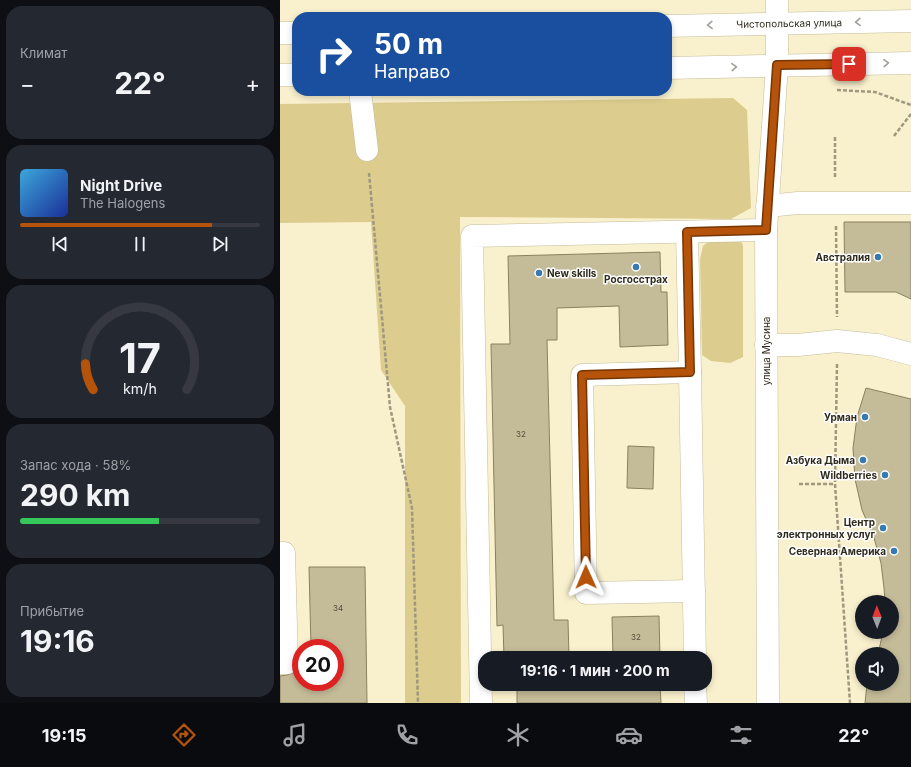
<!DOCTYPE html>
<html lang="ru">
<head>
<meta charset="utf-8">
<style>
  :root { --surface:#171b24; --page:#242831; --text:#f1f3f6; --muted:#9ea1a6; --line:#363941; --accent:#b45309 }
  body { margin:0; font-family:Inter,sans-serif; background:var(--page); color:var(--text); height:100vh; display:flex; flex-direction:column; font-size:15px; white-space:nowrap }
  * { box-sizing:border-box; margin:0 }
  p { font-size:13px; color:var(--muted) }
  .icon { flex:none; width:22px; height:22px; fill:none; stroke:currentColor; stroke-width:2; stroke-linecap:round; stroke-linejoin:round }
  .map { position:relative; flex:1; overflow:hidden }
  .panel { display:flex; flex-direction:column; gap:6px; padding:6px; background:#0d0f14; width:280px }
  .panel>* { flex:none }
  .banner { position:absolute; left:12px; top:12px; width:380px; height:84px; border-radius:16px; box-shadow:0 2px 6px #0003; background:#1a4fa0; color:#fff; overflow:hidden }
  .needle { width:26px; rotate:359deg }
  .controls { position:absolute; left:575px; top:595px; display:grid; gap:8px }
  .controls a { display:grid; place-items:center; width:44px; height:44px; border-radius:50%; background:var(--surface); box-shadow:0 2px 6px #0003; font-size:20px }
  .speed { position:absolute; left:12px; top:639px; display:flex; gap:8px; font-size:20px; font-weight:700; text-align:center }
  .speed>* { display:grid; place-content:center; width:52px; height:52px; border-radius:50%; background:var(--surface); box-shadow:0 2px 6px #0003; line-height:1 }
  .speed .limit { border:6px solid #d22; background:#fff; color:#111 }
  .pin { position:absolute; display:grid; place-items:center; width:34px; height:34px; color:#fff; margin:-17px; border-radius:8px; box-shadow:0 2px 6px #0006 }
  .me { position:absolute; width:44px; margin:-22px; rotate:359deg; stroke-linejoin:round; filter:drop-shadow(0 0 3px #0008) }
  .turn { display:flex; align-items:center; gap:14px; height:84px; padding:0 16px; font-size:18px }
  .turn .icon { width:52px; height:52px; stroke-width:2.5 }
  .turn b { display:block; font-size:28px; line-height:34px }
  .big { font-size:30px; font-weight:700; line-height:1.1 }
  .panel .tile { flex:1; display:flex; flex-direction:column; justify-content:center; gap:6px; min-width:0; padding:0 14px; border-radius:16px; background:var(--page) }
  .panel .dial { align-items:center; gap:0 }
  .dial svg { height:104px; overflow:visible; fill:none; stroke:var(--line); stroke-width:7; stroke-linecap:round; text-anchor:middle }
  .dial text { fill:var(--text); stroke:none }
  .song { display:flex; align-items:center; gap:12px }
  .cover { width:48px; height:48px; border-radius:6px; background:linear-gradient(135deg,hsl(200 70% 55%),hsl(230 70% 35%)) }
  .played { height:4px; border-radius:2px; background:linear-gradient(90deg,var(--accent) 80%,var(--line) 80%) }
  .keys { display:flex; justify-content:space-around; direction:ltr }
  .heat { display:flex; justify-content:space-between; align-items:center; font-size:22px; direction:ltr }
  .charge { height:6px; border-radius:3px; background:linear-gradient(90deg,#34c759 58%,var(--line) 0) }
  .trip { position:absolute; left:198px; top:651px; width:234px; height:40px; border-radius:16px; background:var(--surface); box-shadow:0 2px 6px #0003; font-weight:700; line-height:40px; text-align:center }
  .dock { display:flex; height:64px; justify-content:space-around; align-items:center; background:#090b0e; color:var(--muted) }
  .dock .icon { width:28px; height:28px }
  .dock .active { color:var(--accent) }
  .dock b { font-size:18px; color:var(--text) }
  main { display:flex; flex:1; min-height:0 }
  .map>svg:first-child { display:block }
  .green { fill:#dccc8e }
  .building { fill:#c4bb99; stroke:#898060 }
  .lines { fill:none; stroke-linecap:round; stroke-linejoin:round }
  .minor-casing { stroke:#c5bc9a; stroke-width:23 }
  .major-casing { stroke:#c5bc9a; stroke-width:23 }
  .path { stroke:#9f987f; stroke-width:2.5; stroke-dasharray:4 2; stroke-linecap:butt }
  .minor { stroke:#fff; stroke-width:22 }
  .major { stroke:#fff; stroke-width:22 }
  .oneway { stroke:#a1a099 }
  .route-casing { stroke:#753606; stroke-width:10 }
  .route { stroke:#b45309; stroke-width:7 }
  .poi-dot { fill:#367aaf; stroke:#fff; stroke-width:1.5 }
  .labels { text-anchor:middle; stroke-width:3; stroke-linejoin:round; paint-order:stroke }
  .number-label { font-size:8px; fill:#544f3c }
  .street-label { font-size:10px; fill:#2e2b1d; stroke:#fff }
  .poi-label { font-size:10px; font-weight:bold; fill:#2e2b1d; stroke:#fff; text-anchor:end }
</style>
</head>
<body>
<main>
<section class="panel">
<div class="tile"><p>Климат</p>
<div class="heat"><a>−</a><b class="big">22°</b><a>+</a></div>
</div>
<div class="tile">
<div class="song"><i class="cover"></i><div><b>Night Drive</b><p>The Halogens</p></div></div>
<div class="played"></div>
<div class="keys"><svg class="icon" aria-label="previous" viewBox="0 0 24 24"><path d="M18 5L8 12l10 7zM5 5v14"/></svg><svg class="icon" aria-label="pause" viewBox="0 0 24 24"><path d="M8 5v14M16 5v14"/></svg><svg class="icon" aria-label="next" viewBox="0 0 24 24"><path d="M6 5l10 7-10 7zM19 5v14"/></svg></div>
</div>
<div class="tile dial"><svg viewBox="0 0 100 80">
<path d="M14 69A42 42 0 1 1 86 69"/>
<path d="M14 69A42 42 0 0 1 8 49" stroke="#b45309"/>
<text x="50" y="56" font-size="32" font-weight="700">17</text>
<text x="50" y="72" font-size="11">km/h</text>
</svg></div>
<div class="tile"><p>Запас хода · 58%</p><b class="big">290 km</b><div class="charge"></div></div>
<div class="tile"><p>Прибытие</p><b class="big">19:16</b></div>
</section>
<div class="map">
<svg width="631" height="703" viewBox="0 0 631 703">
  <rect width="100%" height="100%" fill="#f9f0cd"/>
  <g class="green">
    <path d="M453 98 467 110 471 208 451 219 180 217 181 703H125V406L101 370 91 222 0 223V104Z"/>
    <path d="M433 238H460L463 246V357L450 363 431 361 422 355 420 259 423 246Z"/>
  </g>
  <g class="building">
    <path d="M564 222H631V299L616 292H565Z"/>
    <path d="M380 252 381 292H387L388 345 340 347 339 306 277 308V340H267L274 620H288L289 658H224L223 625 217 626 211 344H230L228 256Z"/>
    <path d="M586 388 631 399V703H585L587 684H612V654H598L603 632H612V602H605L604 588 601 563 594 538 582 510 575 479 573 448 577 417Z"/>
    <path d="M348 446 374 447 373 489 347 488Z"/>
    <path d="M29 567H85L87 703H0V676L7 675 15 672H21V682H55V648H31Z"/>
    <path d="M379 616 380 658H299L333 657 332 617Z"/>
    <path d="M237 684H380L381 703H237Z"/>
  </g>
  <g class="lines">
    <defs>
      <g id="minor">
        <path d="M80 91 87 150"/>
        <path d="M487 206 518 203H631"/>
        <path d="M407 232 410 372 302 375 306 593 414 591"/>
        <path d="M486 345H518L557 341 597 345 631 354"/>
        <path d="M410 372 415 658"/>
        <path d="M0 553H4L7 663H0"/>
        <path d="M415 684 416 703"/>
        <path d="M201 703 192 236 486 230"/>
        <path d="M488 703 486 230 497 65V0"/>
      </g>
      <g id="major">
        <path d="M387 26 631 21"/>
        <path d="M0 33H17"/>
        <path d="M387 68 631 63"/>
        <path d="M0 75H17"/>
      </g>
    </defs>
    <use href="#minor" class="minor-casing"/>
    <use href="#major" class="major-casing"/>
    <g class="path">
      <path d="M557 90 595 92 631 105"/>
      <path d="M614 136 631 114"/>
      <path d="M555 137V179"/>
      <path d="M89 173 110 407 132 508 138 703"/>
      <path d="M556 226 557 317"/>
      <path d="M557 364 555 484 570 703"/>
      <path d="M519 484H555"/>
    </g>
    <use href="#minor" class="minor"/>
    <use href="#major" class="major"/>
  </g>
  <defs><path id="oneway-chevron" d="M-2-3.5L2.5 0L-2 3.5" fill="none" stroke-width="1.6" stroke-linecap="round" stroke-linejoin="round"/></defs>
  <g class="oneway">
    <use href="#oneway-chevron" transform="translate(578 22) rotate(179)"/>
    <use href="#oneway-chevron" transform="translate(430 25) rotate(179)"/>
    <use href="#oneway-chevron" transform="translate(606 63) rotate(-1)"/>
    <use href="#oneway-chevron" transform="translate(454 67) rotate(-2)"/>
  </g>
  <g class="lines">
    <defs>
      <path id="route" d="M306 577 302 375 410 372 407 232 486 230 497 65 569 64"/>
    </defs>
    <use href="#route" class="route-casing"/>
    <use href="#route" class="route"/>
  </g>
  <g class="poi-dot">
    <circle cx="598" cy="257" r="4"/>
    <circle cx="356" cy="267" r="4"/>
    <circle cx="259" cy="273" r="4"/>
    <circle cx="585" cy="417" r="4"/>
    <circle cx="583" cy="460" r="4"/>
    <circle cx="605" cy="475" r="4"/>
    <circle cx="603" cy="528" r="4"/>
    <circle cx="614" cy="551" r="4"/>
  </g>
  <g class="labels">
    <g class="number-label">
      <text x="241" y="437">32</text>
      <text x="58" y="611">34</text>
      <text x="356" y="640">32</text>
    </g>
    <g class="street-label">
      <text transform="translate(509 23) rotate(-1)" y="4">Чистопольская улица</text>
      <text transform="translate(486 351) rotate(-90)" y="4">улица Мусина</text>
    </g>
    <g class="poi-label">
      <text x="590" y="261">Австралия</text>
      <text x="267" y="277" text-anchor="start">New skills</text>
      <text x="356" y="283" text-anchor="middle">Росгосстрах</text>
      <text x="577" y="421">Урман</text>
      <text x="575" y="464">Азбука Дыма</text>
      <text x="597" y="479">Wildberries</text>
      <text x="595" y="526">Центр<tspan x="595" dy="12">электронных услуг</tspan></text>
      <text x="606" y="555">Северная Америка</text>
    </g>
  </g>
</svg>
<div class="controls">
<a><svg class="needle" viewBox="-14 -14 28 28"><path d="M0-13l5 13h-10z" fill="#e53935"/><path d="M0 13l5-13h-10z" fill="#9ea1a6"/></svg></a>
<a><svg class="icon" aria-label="sound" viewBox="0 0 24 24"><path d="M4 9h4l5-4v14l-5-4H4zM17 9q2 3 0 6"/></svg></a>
</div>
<div class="speed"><div class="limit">20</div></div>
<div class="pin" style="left:569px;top:64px;background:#d93025"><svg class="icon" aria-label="arrive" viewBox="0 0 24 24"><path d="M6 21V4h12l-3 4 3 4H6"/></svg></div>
<svg class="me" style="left:306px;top:577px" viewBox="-20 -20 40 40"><path d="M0-17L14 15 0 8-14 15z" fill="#b45309" stroke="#fff" stroke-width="4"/></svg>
<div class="trip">19:16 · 1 мин · 200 m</div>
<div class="banner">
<div class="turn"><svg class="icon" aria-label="right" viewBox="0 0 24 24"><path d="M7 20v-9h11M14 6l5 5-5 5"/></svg><div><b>50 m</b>Направо</div></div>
</div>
</div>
</main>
<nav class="dock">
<b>19:15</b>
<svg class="icon active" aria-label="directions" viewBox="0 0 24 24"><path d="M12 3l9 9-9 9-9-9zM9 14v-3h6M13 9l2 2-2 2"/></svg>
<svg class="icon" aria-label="music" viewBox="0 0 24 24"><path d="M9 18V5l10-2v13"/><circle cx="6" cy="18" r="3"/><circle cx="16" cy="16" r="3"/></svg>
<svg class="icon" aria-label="phone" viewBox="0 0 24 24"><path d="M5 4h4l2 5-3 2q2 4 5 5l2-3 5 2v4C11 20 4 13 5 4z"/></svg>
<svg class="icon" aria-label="climate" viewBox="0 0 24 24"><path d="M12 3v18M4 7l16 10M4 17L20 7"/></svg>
<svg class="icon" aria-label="car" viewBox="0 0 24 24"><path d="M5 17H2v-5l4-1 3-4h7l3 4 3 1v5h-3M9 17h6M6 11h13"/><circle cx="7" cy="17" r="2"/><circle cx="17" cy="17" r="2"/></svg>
<svg class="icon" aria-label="filters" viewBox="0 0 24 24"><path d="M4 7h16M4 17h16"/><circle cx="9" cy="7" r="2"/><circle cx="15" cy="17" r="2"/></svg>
<b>22°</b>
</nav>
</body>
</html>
